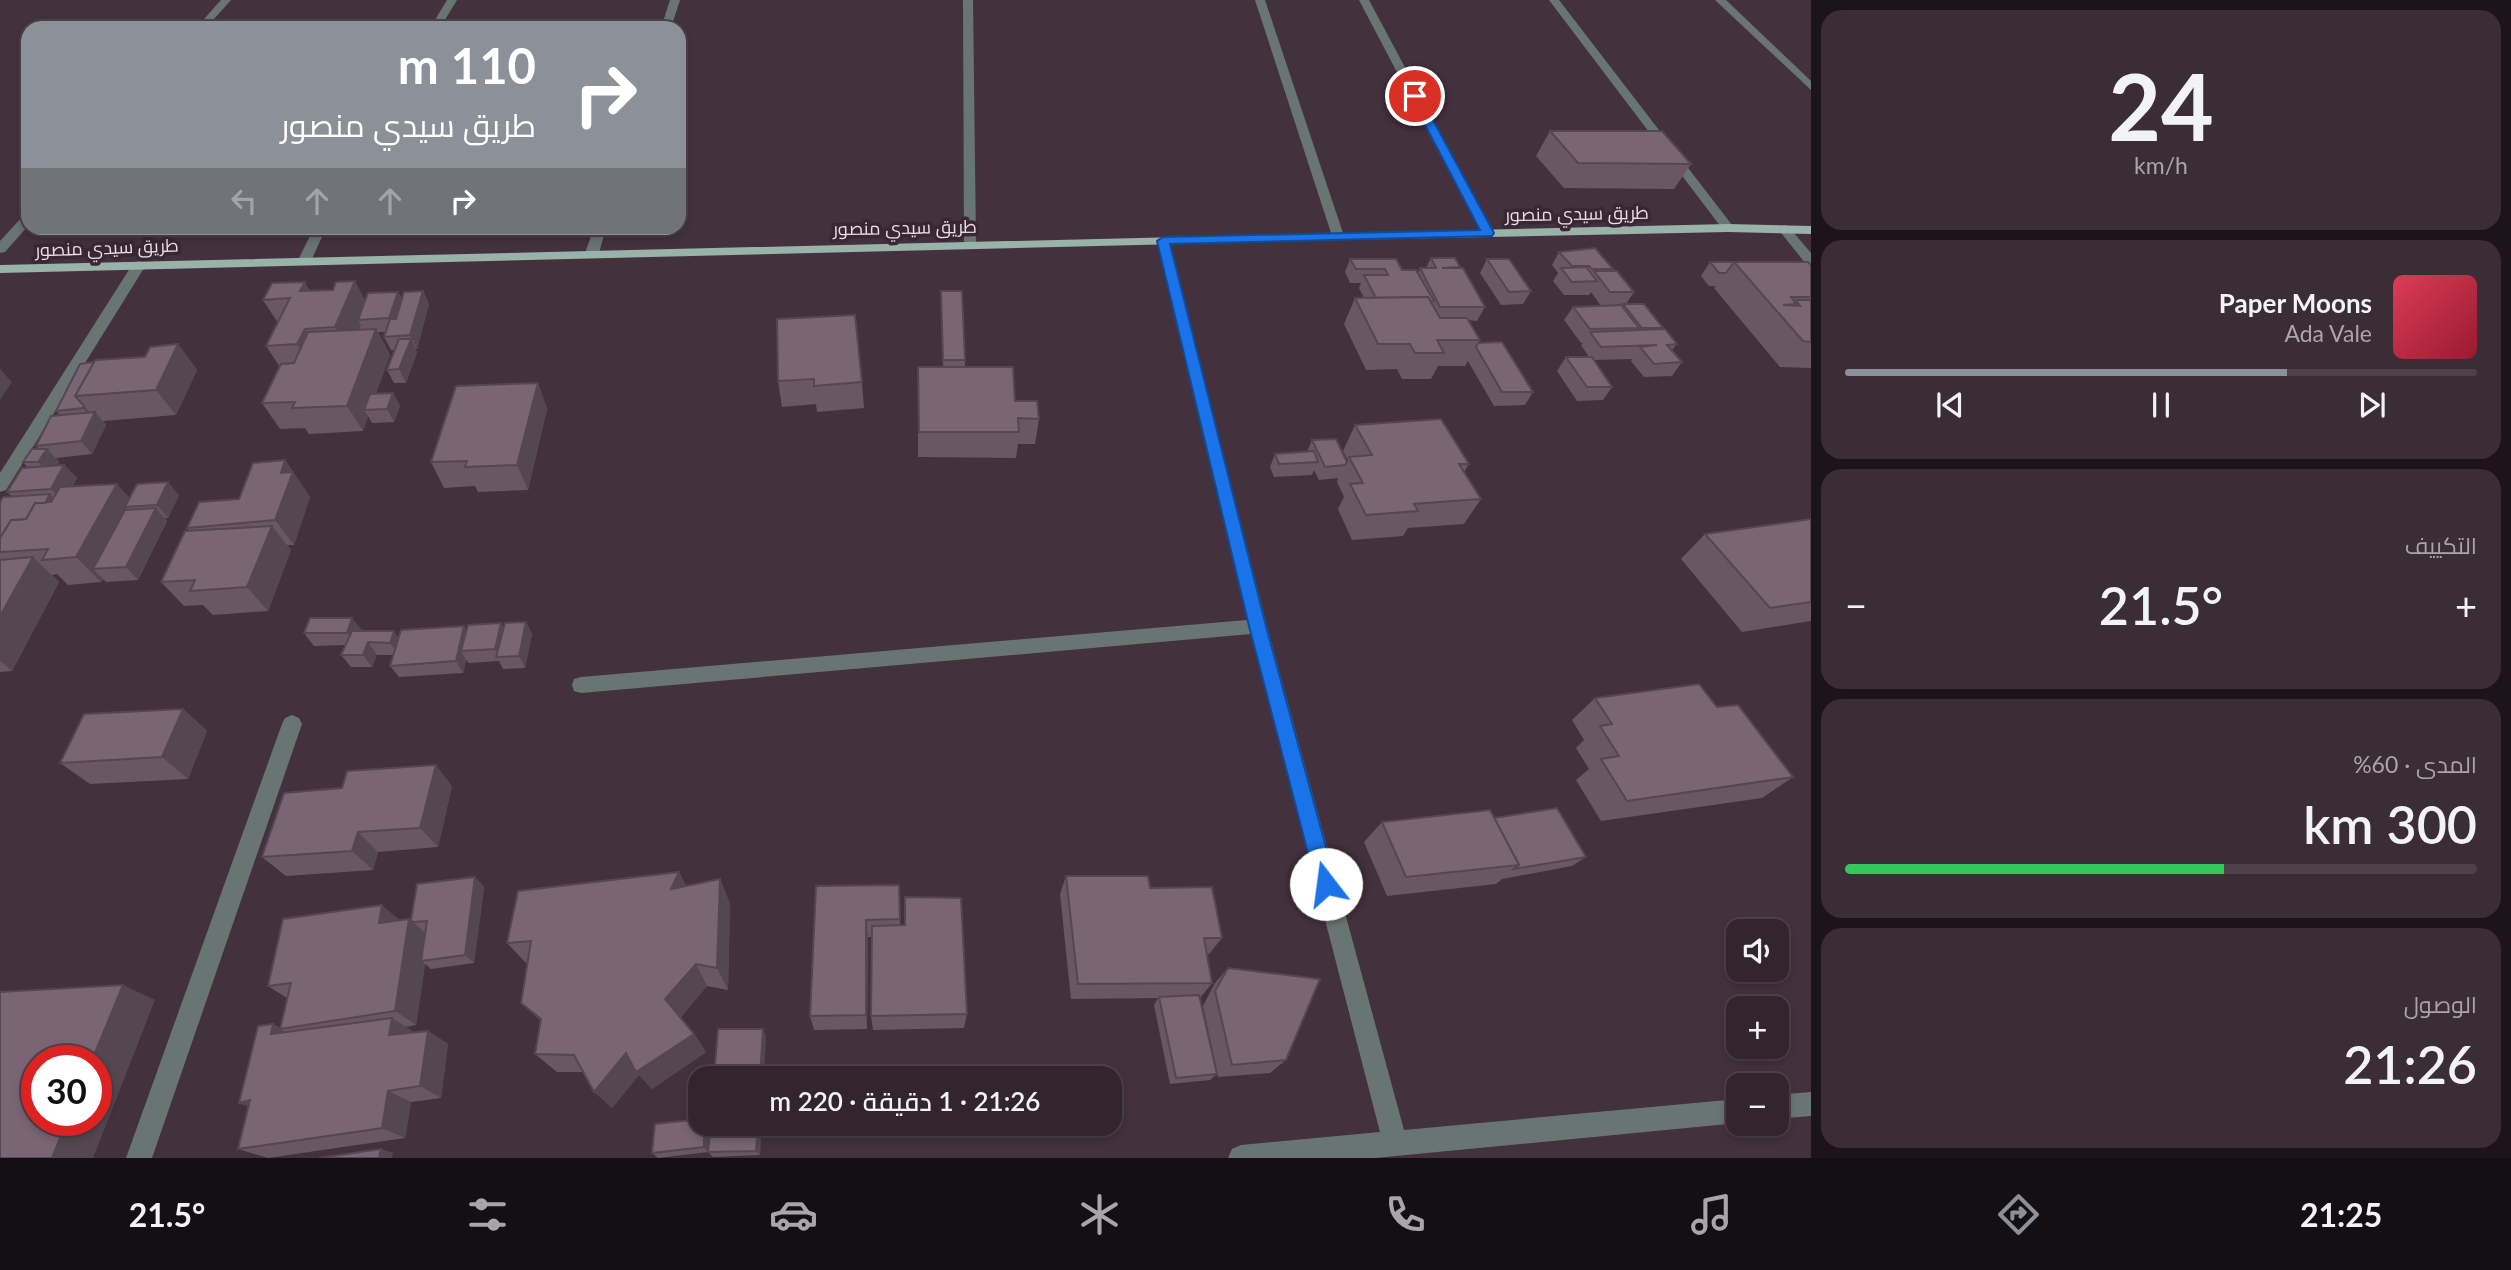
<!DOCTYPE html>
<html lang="ar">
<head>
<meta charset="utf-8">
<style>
  :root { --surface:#33252e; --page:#3b2d36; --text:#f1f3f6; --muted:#a9a5aa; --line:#4e424a; --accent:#8c9099 }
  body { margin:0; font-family:Lato,Cairo,sans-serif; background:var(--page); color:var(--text); direction:rtl; height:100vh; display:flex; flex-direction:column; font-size:26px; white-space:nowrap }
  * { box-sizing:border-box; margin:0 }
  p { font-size:23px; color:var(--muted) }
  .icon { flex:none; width:38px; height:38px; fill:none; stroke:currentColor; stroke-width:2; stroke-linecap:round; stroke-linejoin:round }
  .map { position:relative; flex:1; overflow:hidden; direction:ltr }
  .drawer { display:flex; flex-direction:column; gap:10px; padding:10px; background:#1c1419; width:700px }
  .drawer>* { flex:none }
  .hud { position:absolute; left:21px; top:21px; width:665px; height:214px; border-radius:21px; box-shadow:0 4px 10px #0003,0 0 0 2px var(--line); direction:rtl; background:#8c9099; color:#fff; overflow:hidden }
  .buttons { position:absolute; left:1726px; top:919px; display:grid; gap:14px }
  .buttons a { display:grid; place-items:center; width:63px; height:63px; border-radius:14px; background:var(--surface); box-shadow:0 4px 10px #0003,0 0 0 2px var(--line); font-size:35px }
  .speed { position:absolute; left:21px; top:1045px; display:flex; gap:14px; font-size:35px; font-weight:700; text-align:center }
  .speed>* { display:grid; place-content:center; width:91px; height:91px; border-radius:50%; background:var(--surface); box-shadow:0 4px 10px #0003,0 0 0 2px var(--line); line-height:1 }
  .speed .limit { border:10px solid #d22; background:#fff; color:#111 }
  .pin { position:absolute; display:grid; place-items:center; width:60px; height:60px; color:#fff; margin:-30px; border:4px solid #fff; border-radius:50%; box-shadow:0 2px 7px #0007 }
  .me { position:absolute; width:77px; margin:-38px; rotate:345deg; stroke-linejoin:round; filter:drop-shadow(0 0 5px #0008) }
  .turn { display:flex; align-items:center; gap:24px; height:147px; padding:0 35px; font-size:32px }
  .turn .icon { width:91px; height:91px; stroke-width:2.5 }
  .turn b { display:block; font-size:49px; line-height:60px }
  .lanes { display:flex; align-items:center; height:66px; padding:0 35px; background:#0003; justify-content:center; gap:35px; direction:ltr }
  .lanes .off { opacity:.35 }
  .big { font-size:52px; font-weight:600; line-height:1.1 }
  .drawer .card { flex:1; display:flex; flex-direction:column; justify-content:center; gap:10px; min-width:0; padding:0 24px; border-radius:21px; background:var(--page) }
  .drawer .dial { align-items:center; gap:0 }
  .dial b { font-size:91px; line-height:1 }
  .song { display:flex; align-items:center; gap:21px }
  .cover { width:84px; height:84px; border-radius:10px; background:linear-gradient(135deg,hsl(350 70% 55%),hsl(350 70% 35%)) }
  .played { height:7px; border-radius:4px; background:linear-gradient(90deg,var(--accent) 70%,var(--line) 70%) }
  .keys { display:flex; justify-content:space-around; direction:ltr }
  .heat { display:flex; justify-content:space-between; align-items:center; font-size:38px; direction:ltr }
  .charge { height:10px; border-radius:5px; background:linear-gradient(90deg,#34c759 60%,var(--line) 0) }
  .trip { position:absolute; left:688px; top:1066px; width:434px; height:70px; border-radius:21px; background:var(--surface); box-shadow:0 4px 10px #0003,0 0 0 2px var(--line); font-weight:600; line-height:70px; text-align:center; direction:rtl }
  .dock { display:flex; height:112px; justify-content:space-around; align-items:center; background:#140f12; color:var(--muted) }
  .dock .icon { width:49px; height:49px }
  .dock .current { color:var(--accent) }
  .dock b { font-size:32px; color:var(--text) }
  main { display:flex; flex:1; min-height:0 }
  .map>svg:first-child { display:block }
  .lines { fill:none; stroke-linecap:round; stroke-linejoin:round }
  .minor { fill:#697572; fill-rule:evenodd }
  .major { fill:#99b2aa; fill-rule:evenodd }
  .wall { fill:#695764 }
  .shaded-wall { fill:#554751 }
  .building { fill:#7a6574; stroke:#554751; stroke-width:2 }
  .route { fill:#1a73e8; stroke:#114b97; stroke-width:2 }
  .labels { text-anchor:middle; stroke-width:7; stroke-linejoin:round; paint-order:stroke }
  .far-street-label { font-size:18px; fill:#ebdfe7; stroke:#392734 }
</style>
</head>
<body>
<main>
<section class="drawer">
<div class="card dial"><b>24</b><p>km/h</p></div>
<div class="card">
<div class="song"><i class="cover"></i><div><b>Paper Moons</b><p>Ada Vale</p></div></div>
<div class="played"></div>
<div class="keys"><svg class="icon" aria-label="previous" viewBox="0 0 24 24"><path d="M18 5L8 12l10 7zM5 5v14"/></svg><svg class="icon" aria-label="pause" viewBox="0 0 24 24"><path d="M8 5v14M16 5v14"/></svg><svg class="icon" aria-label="next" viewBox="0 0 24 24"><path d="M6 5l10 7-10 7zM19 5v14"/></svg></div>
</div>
<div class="card"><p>التكييف</p>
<div class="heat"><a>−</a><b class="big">21.5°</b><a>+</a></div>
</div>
<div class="card"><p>المدى · 60%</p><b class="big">300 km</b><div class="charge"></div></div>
<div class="card"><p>الوصول</p><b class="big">21:26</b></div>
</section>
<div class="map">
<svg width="1811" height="1158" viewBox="0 0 1811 1158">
  <rect width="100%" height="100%" fill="#44313e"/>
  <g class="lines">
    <g class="minor">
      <path d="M221 0H231L206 28H196Z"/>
      <path d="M447 0H457L440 28H430Z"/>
      <path d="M670 0H680L671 28H661Z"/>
      <path d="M963 0H973L976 244 970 248 964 244Z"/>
      <path d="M1255 0H1265L1344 236 1343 239 1332 236Z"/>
      <path d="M1359 0H1369L1494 234 1493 237 1482 234Z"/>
      <path d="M1549 0H1559L1732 225V231H1724Z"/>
      <path d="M1715 0H1726L1811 81V90Z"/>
      <path d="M28 214V226L5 252 0 253V241L24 215Z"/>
      <path d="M1784 225 1788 226 1811 253V265L1806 264 1778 229Z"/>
      <path d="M314 228H326L310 263H300L298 260Z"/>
      <path d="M594 228H606L599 253 592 257 585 253Z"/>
      <path d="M1163 237 1169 241 1267 626 1404 1130 1738 1099V1123L1375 1158H1228L1232 1149 1241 1145 1380 1132 1251 634 581 693 574 691 572 685 574 679 581 677 1247 620 1157 241Z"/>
      <path d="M139 261 146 265 6 490 0 492V473L132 265Z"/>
      <path d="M292 715 299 718 302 724 152 1158H126L282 724 285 718Z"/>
      <path d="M1811 1092V1116L1776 1119V1095Z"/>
    </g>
    <path class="major" d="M1728 224 1811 226V234L1728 232 1338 240 0 273V265Z"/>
  </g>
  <g class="wall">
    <path d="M1550 131 1691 164 1674 189 1564 188 1536 156Z"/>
    <path d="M1559 252 1613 269 1611 271 1634 292 1626 304 1663 328 1662 330 1677 344 1672 350 1682 362 1672 376 1644 377 1631 361 1632 359 1594 360 1612 387 1603 400 1577 401 1557 371 1566 357H1589L1581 345 1583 343H1581L1564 320 1573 307 1601 306 1591 292 1589 295H1564L1553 281 1558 273 1552 265Z"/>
    <path d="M1431 258 1460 267 1459 268 1485 307 1477 321 1468 320 1480 340 1478 343 1533 392 1525 405 1494 406 1468 361 1465 366H1438L1431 379H1402L1397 369 1366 370 1344 324 1355 298H1364L1359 288 1361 283H1350L1345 272 1350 259 1418 273 1420 268H1426Z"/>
    <path d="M1487 259 1531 291 1523 304 1501 305 1480 273Z"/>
    <path d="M1710 262 1811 265V368L1780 367 1714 288 1716 286H1709L1701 276Z"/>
    <path d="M355 281 365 301 398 292 402 299 423 291 429 304 417 349H415L417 352 406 383H394L387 370 395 350H391L384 337 386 332H378L390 355 376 393H393L400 406 394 422 372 423 368 416 363 431 309 434 305 428 280 429 262 403 280 367 266 346 278 323 263 300 310 291 333 290Z"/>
    <path d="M941 291 965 360V367L1039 419 1035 444H1018L1016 458 918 457V367H943Z"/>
    <path d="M777 319 862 382 864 408 817 412 816 404 782 407 778 381Z"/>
    <path d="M178 344 197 370 176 415 103 421 106 425 92 454 56 458 59 462 57 466 64 465 77 478 72 487 129 498 179 495 168 518H165L167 521 138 580 106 582 103 579 101 582 68 585 57 574 52 575 59 582 12 671 0 672V502L13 497 7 492 28 468 23 462 39 449 36 446 60 415 56 411 80 364 145 357Z"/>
    <path d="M538 383 547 409 528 490 478 492 475 486 444 488 431 462Z"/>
    <path d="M1355 425 1469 464 1464 472 1481 499 1464 524 1408 528 1403 536 1352 540 1338 509 1344 497 1337 482 1338 478 1319 480 1314 470 1312 475 1274 477 1270 467 1275 454 1307 452 1312 440 1347 462 1348 460 1343 451Z"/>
    <path d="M285 460 310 497 294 545H287L291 550 268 611 213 615 203 605 184 606 161 582 190 531 187 528 239 499Z"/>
    <path d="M1811 519V621L1742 632 1681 559 1705 534Z"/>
    <path d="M526 622 532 634 525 668 503 669 499 661 469 663 466 660 463 673 399 677 390 666 393 655H377L372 667H351L341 655 345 645 314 646 304 633 362 630 394 631 398 638 466 630 501 623 503 629Z"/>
    <path d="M1595 698 1717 707 1793 777 1762 798 1601 821 1576 780 1589 769 1576 748 1584 740 1572 720Z"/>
    <path d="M183 709 207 731 188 779 90 784 60 763Z"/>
    <path d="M452 786 438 847 378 852 373 870 286 876 262 857 342 788Z"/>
    <path d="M1494 818 1586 857 1572 866 1502 879 1496 884 1387 896 1364 842 1382 822Z"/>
    <path d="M679 872 686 886 720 879 730 904 728 990 707 986 680 1018 694 1034 706 1052 652 1089 639 1075 612 1108 584 1072H557L535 1054 541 1021 521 1003 527 964 507 943Z"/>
    <path d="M1066 876 1150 888 1222 938 1209 954H1207L1212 983 1200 998 1217 1074 1210 1080 1170 1084 1154 1005 1158 998 1071 999 1060 894Z"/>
    <path d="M475 877 484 887 474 963 431 969 425 964 416 1025 405 1027 414 1033 428 1031 448 1044 441 1098 411 1102 405 1138 268 1158 238 1149 248 1106 239 1103 273 1024 280 1028 287 998 268 986 400 920H411Z"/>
    <path d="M899 885 900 925 967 1014 964 1028 873 1030 871 1016V937H868L867 1029 814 1030 810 1016 816 886Z"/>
    <path d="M1228 968 1286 1060 1270 1073 1218 1077 1203 1006 1215 983Z"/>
    <path d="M700 1124H709L708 1151 761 1124 760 1155 713 1157 708 1152 658 1158 652 1153Z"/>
  </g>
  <g class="shaded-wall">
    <path d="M355 281 368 307 358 320 361 325 349 353 335 327Z"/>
    <path d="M305 282 319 307 300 291Z"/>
    <path d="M423 291 429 304 417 349 410 335Z"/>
    <path d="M398 292 405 305 396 331 389 318Z"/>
    <path d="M305 329 320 354 313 370 297 344Z"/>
    <path d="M376 329 390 355 370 410H364L368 416 363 431 347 406Z"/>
    <path d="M411 339 417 352 406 383 399 369Z"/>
    <path d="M178 344 197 370 176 415 156 390Z"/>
    <path d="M0 369 12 382 0 400Z"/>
    <path d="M538 383 547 409 528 490 517 465Z"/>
    <path d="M393 393 400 406 394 422 387 409Z"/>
    <path d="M84 406 93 416 95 412 106 425 92 454 81 441 92 418 83 408Z"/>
    <path d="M47 449 59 462 51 475 38 462Z"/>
    <path d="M285 460 310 497 294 545 275 520 281 473Z"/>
    <path d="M64 465 77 478 64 502 51 489Z"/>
    <path d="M168 482 179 495 168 518 157 505Z"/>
    <path d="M117 484 137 506 125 507 135 518 93 569 103 579 101 582 76 557Z"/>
    <path d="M50 494 63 507 31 526Z"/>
    <path d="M156 508 167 521 138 580 126 567Z"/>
    <path d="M272 526 291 550 268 611 247 587Z"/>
    <path d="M33 557 59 582 12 671 0 661V616Z"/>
    <path d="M352 618 362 630 356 645 347 633Z"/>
    <path d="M526 622 532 634 525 668 519 656Z"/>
    <path d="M501 623 507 635 500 657 495 649Z"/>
    <path d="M464 626 471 638 461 651 466 660 463 673 456 661Z"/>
    <path d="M394 631 403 644 399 655 390 643Z"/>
    <path d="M368 642 377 655 372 667 363 655Z"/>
    <path d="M183 709 207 731 188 779 162 757Z"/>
    <path d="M436 765 452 786 438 847 420 828Z"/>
    <path d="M358 832 378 852 373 870 352 851Z"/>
    <path d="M679 872 691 897 671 889Z"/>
    <path d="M475 877 484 887 474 963 465 955Z"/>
    <path d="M720 879 730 904 728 990 717 968Z"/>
    <path d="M382 905 402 922 379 923Z"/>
    <path d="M409 919 429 936 421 961 425 964 416 1025 395 1011Z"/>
    <path d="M866 920 868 937 867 1029 866 1015Z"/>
    <path d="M696 964 707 986 679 1020 665 999Z"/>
    <path d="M123 985 155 1000 93 1158H52L67 1120H96V1060H92Z"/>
    <path d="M392 1018 414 1032 389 1035Z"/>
    <path d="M273 1024 282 1029H280L299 1040 271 1034Z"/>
    <path d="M763 1029 766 1036 764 1078H760Z"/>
    <path d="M428 1031 448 1044 441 1098 420 1086Z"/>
    <path d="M694 1034 706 1052 652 1089 639 1075 612 1108 594 1092 626 1053Z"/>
    <path d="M388 1091 411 1102 405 1138 382 1128Z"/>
    <path d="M250 1100 268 1114 239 1103Z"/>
    <path d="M704 1124H709L708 1152 704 1147Z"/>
    <path d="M758 1124H761L760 1155 756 1151Z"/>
    <path d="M381 1149 393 1153 392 1158H379Z"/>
  </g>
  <g class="building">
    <path d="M1550 131H1662L1691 164 1578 163Z"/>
    <path d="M1595 248 1613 269H1592L1589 266H1572L1559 252Z"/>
    <path d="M1431 258H1455L1460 267 1442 268H1463L1485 307H1440L1420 268H1436Z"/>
    <path d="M1350 259H1396L1402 270H1416L1434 301H1430L1428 297 1376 298 1364 275H1388L1385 269H1356Z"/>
    <path d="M1487 259H1509L1531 291 1509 292Z"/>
    <path d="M1710 262H1757H1734L1726 273H1719Z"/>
    <path d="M1734 262H1808L1811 265V297H1791L1796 304 1783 305 1800 306 1796 300H1811V342L1803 341Z"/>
    <path d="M1586 267 1597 281 1572 282 1561 268Z"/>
    <path d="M1594 271H1617L1634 292H1610Z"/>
    <path d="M355 281 335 327 305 329 297 344 266 346 290 298 263 300 272 283 305 282 300 291 333 290 336 282Z"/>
    <path d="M423 291 410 335 384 337 390 319H396L404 292Z"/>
    <path d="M941 291H962L965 360H943Z"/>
    <path d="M398 292 389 318 358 320 368 293Z"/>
    <path d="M1428 297 1440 318H1467L1480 340H1437L1444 353H1415L1410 344H1378L1355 298Z"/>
    <path d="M1623 304H1644L1663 328H1642Z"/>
    <path d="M1621 305 1639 328 1590 329 1573 307Z"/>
    <path d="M855 315 862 382 814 386V379L778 381 777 319Z"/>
    <path d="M376 329 347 406 292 408 295 402 262 403 281 364 294 363 308 332Z"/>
    <path d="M1665 329 1677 344 1667 345 1682 362 1654 364 1640 347 1657 345 1601 347 1590 332Z"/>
    <path d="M399 339H411L399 369 387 370Z"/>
    <path d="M1502 342 1533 392H1502L1476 347 1478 343Z"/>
    <path d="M178 344 156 390 75 396 95 360 145 357 150 347Z"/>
    <path d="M1566 357H1592L1612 387H1587Z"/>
    <path d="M94 362 75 396 84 406 83 408 56 411 80 364Z"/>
    <path d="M918 367H1013L1015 401H1037L1039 419 1018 418 1019 432H919Z"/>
    <path d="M538 383 517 465 465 467 467 461 431 462 456 386Z"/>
    <path d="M393 393 387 409 364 410 370 394Z"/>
    <path d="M95 412 81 441 36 446 51 416Z"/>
    <path d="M1441 419 1469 464H1459L1481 499 1414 504 1418 511 1366 515 1350 484 1363 483 1349 457 1372 455 1355 425Z"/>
    <path d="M1336 439 1347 462 1345 465 1325 467 1312 440Z"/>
    <path d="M32 449H47L38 462H23Z"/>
    <path d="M1314 451 1318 462 1279 464 1275 454Z"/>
    <path d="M285 460 281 473 293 472 275 520 187 528 199 502 239 499 253 463Z"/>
    <path d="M64 465 51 489 7 492 22 468Z"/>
    <path d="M168 482 157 505 125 507 137 484Z"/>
    <path d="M117 484 76 557 42 560 48 549 0 552V538L11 520 26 519 35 503 51 502 60 487Z"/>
    <path d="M50 494 45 503H35L26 519 11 520 0 538V502L3 497Z"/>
    <path d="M156 508 126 567 93 569 125 510Z"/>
    <path d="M1811 519V602L1770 608 1705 534Z"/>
    <path d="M272 526 247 587 190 591 195 580 161 582 185 531Z"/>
    <path d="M33 557 0 616V560Z"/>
    <path d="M310 618H352L347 633H304Z"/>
    <path d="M526 622 519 656 496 657 505 623Z"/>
    <path d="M501 623 495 649 461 651 468 625Z"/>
    <path d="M464 626 456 661 390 666 401 630Z"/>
    <path d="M352 631H394L390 643 368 642 363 655H341Z"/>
    <path d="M1699 684 1717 707 1738 705 1793 777 1627 801 1601 759 1619 756 1600 726 1612 724 1595 698Z"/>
    <path d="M183 709 162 757 60 763 84 714Z"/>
    <path d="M436 765 420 828 358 832 352 851 262 857 284 793 342 788 347 771Z"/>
    <path d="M1557 808 1586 857 1514 869 1519 865 1494 818Z"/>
    <path d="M1490 810 1519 865 1406 877 1382 822Z"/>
    <path d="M679 872 671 889 720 879 717 968 696 964 665 999 694 1034 636 1072 626 1053 594 1092 574 1055 535 1054 541 1019 521 1003 531 941 507 943 518 891Z"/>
    <path d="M1066 876H1148L1150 888 1212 887 1222 938H1204L1212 983 1078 984Z"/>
    <path d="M475 877 465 955 421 961 427 921 413 922 411 920 417 884Z"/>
    <path d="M899 885 900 919 866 920V1015L810 1016 816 886Z"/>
    <path d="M905 897 961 898 967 1014 871 1016 872 926 905 925Z"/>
    <path d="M382 905 379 923 409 919 395 1011 280 1029 291 983 268 986 283 919Z"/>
    <path d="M1228 968 1320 979 1286 1060 1232 1065 1215 991Z"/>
    <path d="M123 985 92 1060H37V1120H67L52 1158H0V992Z"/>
    <path d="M1199 995 1217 1074 1176 1078 1159 997Z"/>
    <path d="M392 1018 389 1035 428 1031 420 1086 388 1091 382 1128 238 1149 250 1100 239 1103 258 1026 273 1024 271 1034Z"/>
    <path d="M718 1029H763L760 1078H714Z"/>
    <path d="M700 1119V1124H704V1147L652 1153 655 1124Z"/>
    <path d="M711 1124H758L756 1151 708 1152Z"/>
    <path d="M381 1149 379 1158H319Z"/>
  </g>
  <path class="route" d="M1415 93 1420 96 1494 233 1492 236 1170 244 1266 626 1336 884 1333 891 1326 894 1319 891 1316 884 1249 626 1157 241 1163 237 1480 230 1410 96Z"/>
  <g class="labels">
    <g class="far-street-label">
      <text transform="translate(1577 214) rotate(-1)" y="6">طريق سيدي منصور</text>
      <text transform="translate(905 228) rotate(-1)" y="6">طريق سيدي منصور</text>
      <text transform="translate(107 248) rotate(-2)" y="6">طريق سيدي منصور</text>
    </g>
  </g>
</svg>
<div class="buttons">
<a><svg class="icon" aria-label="sound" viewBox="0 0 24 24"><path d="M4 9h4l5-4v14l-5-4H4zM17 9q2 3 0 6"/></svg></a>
<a>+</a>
<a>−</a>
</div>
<div class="speed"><div class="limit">30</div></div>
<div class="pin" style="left:1415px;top:96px;background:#d93025"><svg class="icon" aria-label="arrive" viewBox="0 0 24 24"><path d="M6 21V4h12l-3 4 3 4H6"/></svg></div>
<svg class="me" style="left:1326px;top:884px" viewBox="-20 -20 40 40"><circle r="19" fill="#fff"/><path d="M0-13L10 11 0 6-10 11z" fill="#1a73e8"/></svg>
<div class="trip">21:26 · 1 دقيقة · 220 m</div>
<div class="hud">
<div class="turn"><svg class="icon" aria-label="right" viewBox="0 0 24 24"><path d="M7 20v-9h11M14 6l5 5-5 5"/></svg><div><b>110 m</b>طريق سيدي منصور</div></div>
<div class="lanes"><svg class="icon off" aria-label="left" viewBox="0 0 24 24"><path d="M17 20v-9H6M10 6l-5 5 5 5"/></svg><svg class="icon off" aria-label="ahead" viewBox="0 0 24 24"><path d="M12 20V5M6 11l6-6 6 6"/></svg><svg class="icon off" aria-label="ahead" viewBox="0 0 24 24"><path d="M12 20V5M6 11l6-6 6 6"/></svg><svg class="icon" aria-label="right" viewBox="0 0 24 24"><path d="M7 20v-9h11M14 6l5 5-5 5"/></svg></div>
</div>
</div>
</main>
<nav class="dock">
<b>21:25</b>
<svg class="icon current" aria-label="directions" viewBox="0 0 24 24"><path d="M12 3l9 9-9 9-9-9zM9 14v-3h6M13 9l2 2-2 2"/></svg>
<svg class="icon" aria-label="music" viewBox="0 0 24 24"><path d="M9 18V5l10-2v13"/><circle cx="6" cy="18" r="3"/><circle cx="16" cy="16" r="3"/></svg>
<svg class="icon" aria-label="phone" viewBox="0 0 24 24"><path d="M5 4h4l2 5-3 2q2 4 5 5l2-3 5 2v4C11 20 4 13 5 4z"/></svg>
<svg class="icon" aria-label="climate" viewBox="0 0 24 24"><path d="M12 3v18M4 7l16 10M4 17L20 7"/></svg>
<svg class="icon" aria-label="car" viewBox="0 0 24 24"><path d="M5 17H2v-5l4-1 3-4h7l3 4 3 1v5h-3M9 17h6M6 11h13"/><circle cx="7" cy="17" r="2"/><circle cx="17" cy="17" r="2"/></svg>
<svg class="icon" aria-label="filters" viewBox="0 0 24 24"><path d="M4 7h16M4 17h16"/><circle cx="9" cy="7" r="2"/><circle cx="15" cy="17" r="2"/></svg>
<b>21.5°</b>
</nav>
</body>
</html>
